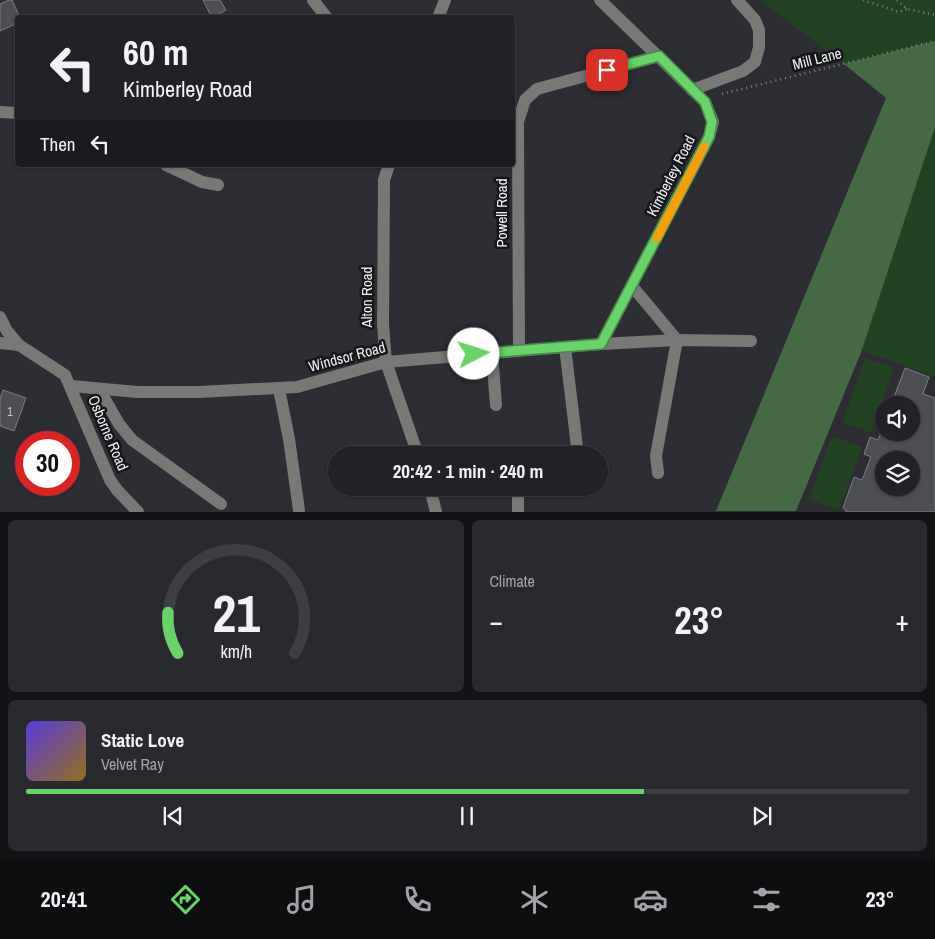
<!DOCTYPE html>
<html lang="en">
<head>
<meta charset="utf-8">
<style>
  :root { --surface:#212227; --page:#292a2f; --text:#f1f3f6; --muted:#a2a4a7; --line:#3e3f44; --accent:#66d466 }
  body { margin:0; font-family:"Archivo Narrow",sans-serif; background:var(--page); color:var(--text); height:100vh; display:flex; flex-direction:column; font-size:19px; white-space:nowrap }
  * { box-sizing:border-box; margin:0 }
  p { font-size:16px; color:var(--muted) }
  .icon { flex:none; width:28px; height:28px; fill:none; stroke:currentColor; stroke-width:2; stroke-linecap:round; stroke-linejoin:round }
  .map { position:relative; height:512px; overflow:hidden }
  .details { display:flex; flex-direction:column; gap:8px; padding:8px; background:#121315; flex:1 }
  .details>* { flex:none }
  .hud { position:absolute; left:15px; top:15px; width:500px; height:152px; border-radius:5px; box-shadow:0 1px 4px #0004,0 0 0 1px var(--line); background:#212227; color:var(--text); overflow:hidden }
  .buttons { position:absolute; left:875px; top:396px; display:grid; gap:10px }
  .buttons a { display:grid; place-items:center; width:45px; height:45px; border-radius:50%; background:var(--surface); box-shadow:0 1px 4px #0004,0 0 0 1px var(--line); font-size:25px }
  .speed { position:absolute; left:15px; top:431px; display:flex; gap:10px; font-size:25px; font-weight:700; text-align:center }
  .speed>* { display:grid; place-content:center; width:65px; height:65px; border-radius:50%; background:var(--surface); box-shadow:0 1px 4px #0004,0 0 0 1px var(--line); line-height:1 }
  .speed .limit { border:8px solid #d22; background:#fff; color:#111 }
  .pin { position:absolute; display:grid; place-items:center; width:42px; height:42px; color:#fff; margin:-21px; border-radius:10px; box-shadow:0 2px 8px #0006 }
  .me { position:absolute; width:55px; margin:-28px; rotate:85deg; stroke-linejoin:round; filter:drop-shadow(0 0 4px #0008) }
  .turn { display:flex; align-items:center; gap:18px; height:105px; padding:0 25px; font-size:22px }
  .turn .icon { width:65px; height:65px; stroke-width:2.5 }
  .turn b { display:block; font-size:35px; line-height:42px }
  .then { display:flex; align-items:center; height:48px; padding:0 25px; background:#0003; gap:10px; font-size:19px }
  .big { font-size:38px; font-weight:700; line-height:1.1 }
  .details .widget { flex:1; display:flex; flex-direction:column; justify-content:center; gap:8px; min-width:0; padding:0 18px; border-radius:8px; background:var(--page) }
  .details .dial { align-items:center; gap:0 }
  .dial svg { height:130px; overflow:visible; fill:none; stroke:var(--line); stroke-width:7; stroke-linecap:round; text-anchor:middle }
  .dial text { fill:var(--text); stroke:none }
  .song { display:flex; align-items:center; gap:15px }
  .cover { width:60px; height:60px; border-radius:8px; background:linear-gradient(135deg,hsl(250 70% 55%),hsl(40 70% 35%)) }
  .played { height:5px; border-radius:2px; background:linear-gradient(90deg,var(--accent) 70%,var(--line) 70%) }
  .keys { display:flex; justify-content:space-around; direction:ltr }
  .heat { display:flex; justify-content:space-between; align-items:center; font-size:28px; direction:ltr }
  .details .tiles { flex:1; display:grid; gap:8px; grid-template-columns:1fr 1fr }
  .widget:last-child { grid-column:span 2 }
  .trip { position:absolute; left:328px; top:446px; width:280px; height:50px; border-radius:25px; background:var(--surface); box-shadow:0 1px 4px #0004,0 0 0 1px var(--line); font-weight:700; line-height:50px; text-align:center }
  .tabs { display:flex; height:80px; justify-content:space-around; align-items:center; background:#0d0e10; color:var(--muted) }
  .tabs .icon { width:35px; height:35px }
  .tabs .active { color:var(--accent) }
  .tabs b { font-size:22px; color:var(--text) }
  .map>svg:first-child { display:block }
  .green { fill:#224321 }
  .forest { fill:#446a43 }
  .building { fill:#4c4e54; stroke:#7b7d84; fill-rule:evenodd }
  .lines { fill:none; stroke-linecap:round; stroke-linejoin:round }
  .path { stroke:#808287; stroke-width:2.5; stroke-dasharray:1 4; stroke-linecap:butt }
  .minor { stroke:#767976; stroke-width:12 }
  .route-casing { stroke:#428a42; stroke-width:12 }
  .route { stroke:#66d466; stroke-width:9 }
  .slow { stroke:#f59e0b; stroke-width:9 }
  .labels { text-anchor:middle; stroke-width:5; stroke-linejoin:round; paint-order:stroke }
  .number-label { font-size:12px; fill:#c6c8cb }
  .street-label { font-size:15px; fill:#eef0f3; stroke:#161619 }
</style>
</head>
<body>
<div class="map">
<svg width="935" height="512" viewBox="0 0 935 512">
  <rect width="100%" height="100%" fill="#2c2e34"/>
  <g class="green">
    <path d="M760 0H935V41L844 64Z"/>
    <path d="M934 127H935V377L862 350Z"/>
    <path d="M865 358 894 368 871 433 842 423Z"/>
    <path d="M832 436 862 447 839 510 809 499Z"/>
  </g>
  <path class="forest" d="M935 41V127L862 350 796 511H716L886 98 844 64Z"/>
  <g class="building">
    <path d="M9 0H12L20 18H18V23L0 31V4Z"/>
    <path d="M203 0H220L226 10 212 18Z"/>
    <path d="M905 368 929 377 923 394 935 398V512H846V510L843 508 854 477 862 480 871 457 864 454 870 437 878 440 884 424V432H911V405H891ZM884 460H911V488H884Z"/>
    <path d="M3 390 26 398 14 431 0 426V399Z"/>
  </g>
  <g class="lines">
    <g class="path">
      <path d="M863 0 899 12 907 9"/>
      <path d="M897 0 907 9 935 15"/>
      <path d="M722 94 935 41"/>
    </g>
    <g class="minor">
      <path d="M313 0 327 18"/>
      <path d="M600 0 705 102 713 122 709 137 601 344"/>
      <path d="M438 18 445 0"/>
      <path d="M692 90 743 71 755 62 759 47V30L755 20 737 0"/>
      <path d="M0 112 18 113"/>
      <path d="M166 165 202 182 218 185"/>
      <path d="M389 165 384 180 383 324 386 362 418 455"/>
      <path d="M632 286 677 340 656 456 658 473"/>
      <path d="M0 317 7 331 19 345 65 375 110 480 117 490 138 512"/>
      <path d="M0 343 19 345"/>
      <path d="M565 347 578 455"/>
      <path d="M519 351 518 122 525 100 537 89 659 56"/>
      <path d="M492 353 496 405"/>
      <path d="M72 386 137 392H199L297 387 386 362 601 344 677 340 751 341"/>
      <path d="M99 389 119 424 132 440 221 504"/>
      <path d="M279 389 289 439 299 510"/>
      <path d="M430 488 436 512"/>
      <path d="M518 488V512"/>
    </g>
  </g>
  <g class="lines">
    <defs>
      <path id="route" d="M474 354 601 344 709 137 712 122 705 102 659 56 607 70"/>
    </defs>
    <use href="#route" class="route-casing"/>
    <use href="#route" class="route"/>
    <path class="slow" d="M657 238 704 147"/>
  </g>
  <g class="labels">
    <g class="number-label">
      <text x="10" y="416">1</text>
    </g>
    <g class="street-label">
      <text transform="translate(817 59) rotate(-14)" y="5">Mill Lane</text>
      <text transform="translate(671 176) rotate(-63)" y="5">Kimberley Road</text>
      <text transform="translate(502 213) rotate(-90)" y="5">Powell Road</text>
      <text transform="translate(367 297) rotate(-90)" y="5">Alton Road</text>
      <text transform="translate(347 357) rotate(-15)" y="5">Windsor Road</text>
      <text transform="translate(108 433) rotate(67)" y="5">Osborne Road</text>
    </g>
  </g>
</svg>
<div class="buttons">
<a><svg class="icon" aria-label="sound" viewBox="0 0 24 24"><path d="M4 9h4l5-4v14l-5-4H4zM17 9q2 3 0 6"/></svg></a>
<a><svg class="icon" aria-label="layers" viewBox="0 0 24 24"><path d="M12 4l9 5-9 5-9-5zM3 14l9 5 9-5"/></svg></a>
</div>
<div class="speed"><div class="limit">30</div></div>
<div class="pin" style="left:607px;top:70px;background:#d93025"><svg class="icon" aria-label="arrive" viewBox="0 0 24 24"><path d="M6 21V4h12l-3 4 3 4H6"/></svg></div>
<svg class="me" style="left:474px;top:354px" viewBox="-20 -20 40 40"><circle r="19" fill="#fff"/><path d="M0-13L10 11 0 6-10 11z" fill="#66d466"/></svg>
<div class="trip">20:42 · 1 min · 240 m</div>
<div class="hud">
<div class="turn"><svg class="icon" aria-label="left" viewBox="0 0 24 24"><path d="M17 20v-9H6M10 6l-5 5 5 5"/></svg><div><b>60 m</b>Kimberley Road</div></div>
<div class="then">Then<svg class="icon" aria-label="left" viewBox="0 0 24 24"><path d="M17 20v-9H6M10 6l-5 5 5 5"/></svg></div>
</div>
</div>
<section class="details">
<div class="tiles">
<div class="widget dial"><svg viewBox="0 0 100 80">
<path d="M14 69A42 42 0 1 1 86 69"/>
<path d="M14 69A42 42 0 0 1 8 44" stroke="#66d466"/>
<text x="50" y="56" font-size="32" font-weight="700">21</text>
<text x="50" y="72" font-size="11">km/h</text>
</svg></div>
<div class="widget"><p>Climate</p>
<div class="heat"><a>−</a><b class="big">23°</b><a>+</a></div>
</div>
<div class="widget">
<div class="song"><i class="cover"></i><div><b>Static Love</b><p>Velvet Ray</p></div></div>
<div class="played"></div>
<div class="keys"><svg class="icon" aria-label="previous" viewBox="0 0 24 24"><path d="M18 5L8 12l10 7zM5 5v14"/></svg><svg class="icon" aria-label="pause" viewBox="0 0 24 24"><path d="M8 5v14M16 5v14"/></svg><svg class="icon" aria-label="next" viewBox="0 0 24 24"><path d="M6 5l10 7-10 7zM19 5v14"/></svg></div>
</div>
</div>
</section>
<nav class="tabs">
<b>20:41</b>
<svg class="icon active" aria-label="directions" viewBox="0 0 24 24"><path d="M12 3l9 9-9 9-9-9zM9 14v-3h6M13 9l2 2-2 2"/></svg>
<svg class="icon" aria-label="music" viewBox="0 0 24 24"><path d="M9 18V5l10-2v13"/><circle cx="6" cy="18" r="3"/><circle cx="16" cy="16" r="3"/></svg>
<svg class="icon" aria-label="phone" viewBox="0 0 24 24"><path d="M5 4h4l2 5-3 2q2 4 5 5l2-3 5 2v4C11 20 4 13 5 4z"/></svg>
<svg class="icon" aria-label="climate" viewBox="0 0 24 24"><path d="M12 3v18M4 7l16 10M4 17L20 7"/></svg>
<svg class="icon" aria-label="car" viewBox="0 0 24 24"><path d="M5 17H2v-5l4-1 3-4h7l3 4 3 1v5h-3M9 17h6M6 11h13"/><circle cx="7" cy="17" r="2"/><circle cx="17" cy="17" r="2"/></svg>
<svg class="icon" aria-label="filters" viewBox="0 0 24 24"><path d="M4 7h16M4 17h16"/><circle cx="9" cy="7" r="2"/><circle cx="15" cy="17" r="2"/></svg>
<b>23°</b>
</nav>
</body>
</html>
